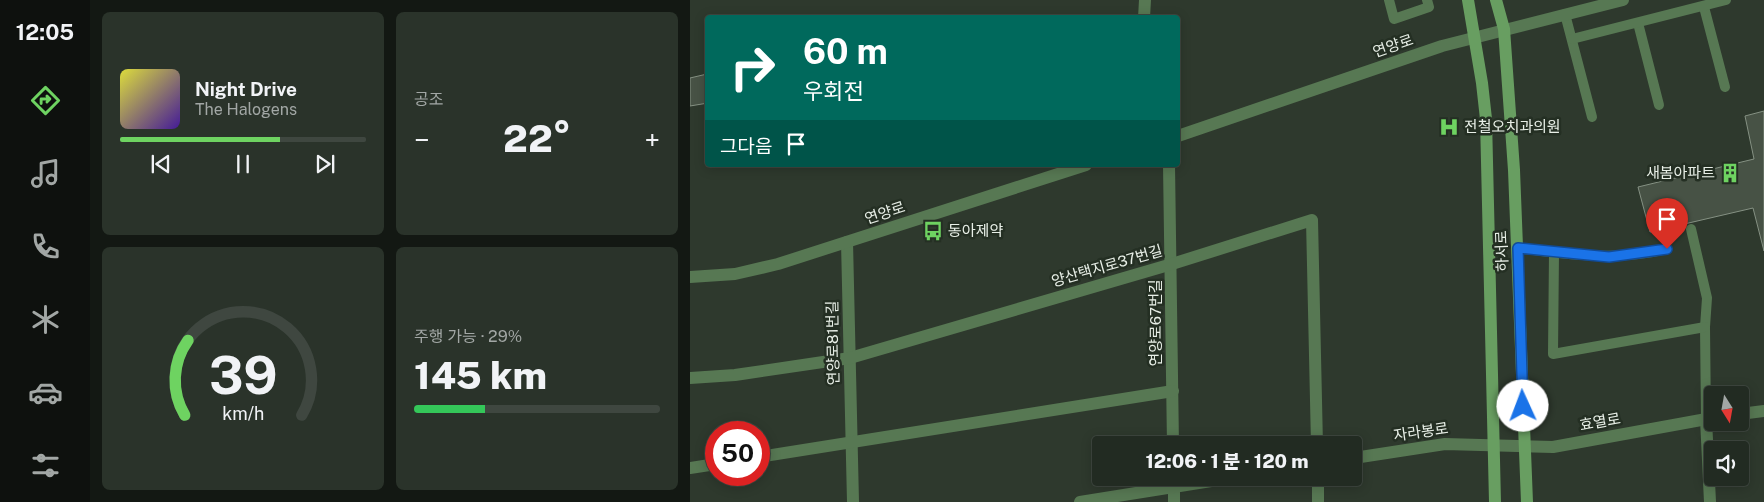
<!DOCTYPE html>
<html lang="ko">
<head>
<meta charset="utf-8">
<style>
  :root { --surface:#222b22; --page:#2a332a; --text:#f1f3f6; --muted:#a2a7a5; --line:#3f4740; --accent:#6ed361 }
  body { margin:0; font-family:"Public Sans","Noto Sans KR",sans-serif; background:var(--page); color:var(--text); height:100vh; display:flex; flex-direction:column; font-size:19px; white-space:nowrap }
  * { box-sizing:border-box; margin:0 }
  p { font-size:16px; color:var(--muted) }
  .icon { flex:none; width:28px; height:28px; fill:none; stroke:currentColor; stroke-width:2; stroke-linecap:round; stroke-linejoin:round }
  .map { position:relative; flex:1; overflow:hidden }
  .side { display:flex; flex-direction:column; gap:12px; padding:12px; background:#131813; width:600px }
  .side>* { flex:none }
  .top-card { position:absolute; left:15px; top:15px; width:475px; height:152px; border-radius:5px; box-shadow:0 2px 12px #0003,0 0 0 1px var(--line); background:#00695c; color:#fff; overflow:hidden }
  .needle { width:32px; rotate:169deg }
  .fabs { position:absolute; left:1014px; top:386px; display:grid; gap:10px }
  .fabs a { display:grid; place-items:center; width:45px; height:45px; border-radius:5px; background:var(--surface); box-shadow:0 2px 12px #0003,0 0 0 1px var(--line); font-size:25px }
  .speed { position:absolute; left:15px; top:421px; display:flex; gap:10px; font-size:25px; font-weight:700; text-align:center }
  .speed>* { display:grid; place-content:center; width:65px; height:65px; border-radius:50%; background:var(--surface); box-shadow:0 2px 12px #0003,0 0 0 1px var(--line); line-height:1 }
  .speed .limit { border:8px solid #d22; background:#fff; color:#111 }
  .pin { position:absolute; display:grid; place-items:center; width:42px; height:42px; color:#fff; margin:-51px -21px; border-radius:50% 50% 50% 0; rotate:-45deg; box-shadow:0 0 5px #0007 }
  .pin .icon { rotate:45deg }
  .me { position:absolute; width:55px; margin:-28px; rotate:358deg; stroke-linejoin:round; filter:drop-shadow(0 0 4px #0008) }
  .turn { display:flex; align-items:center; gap:18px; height:105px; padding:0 15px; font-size:22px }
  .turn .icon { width:65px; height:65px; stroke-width:2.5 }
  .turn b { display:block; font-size:35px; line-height:42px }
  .then { display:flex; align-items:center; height:48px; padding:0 15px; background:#0003; gap:10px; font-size:19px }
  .big { font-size:38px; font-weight:800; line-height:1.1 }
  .side .card { flex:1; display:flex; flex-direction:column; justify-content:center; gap:8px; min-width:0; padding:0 18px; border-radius:8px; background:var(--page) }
  .side .dial { align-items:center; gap:0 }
  .dial svg { height:130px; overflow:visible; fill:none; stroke:var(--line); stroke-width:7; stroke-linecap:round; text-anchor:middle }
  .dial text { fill:var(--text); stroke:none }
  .song { display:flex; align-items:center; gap:15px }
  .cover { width:60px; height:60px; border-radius:8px; background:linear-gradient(135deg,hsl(60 70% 55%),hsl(260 70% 35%)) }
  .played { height:5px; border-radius:2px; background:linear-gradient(90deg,var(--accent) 65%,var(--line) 65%) }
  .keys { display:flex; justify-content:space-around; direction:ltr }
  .heat { display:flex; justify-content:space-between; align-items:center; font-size:28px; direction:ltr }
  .charge { height:8px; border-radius:4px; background:linear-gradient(90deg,#34c759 29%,var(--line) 0) }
  .side .tiles { flex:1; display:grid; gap:12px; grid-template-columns:repeat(2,1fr) }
  .trip { position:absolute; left:402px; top:436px; width:270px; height:50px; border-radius:5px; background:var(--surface); box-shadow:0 2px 12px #0003,0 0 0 1px var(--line); font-weight:800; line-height:50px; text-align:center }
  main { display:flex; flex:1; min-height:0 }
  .menu { display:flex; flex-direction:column; width:90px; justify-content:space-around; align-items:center; background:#0e110e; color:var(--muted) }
  .menu .icon { width:35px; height:35px }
  .menu .active { color:var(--accent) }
  .menu b { font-size:22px; color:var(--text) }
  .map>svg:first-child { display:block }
  .building { fill:#475245; stroke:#859183 }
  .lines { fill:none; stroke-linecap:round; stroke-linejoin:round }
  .service { stroke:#577853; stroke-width:10 }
  .minor { stroke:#577853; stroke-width:12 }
  .tertiary { stroke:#577853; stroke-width:12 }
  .secondary { stroke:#689e61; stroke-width:12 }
  .route-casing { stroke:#114b97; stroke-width:12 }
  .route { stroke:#1a73e8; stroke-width:9 }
  .labels { text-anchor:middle; stroke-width:5; stroke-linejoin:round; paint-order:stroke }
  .street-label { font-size:15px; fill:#e8efe7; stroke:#242f23 }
  .poi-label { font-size:15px; fill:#e8efe7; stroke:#242f23; text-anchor:start }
</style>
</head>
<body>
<main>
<nav class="menu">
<b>12:05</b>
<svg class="icon active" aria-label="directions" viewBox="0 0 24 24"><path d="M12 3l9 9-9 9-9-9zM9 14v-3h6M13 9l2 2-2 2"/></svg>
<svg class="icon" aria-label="music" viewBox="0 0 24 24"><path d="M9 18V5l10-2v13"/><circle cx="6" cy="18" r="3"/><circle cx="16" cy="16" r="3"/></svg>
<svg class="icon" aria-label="phone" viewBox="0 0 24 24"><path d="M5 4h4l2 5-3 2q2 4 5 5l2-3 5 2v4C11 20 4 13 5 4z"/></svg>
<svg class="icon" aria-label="climate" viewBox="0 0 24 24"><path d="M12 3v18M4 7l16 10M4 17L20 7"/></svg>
<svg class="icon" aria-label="car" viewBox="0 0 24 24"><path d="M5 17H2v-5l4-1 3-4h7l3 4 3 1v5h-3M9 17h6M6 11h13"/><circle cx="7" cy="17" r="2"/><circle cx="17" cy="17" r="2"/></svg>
<svg class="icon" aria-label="filters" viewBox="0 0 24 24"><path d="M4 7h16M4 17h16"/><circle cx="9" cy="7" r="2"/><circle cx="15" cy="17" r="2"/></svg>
</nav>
<section class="side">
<div class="tiles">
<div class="card">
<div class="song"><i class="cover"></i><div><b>Night Drive</b><p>The Halogens</p></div></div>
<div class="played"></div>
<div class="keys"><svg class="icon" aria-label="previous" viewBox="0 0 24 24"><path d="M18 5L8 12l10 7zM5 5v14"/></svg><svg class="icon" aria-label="pause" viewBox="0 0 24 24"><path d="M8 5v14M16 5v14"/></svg><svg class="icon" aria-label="next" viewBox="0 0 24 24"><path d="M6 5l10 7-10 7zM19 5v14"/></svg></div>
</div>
<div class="card"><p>공조</p>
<div class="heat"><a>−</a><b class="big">22°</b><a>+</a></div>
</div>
<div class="card dial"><svg viewBox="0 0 100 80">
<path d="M14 69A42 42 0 1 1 86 69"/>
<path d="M14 69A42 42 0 0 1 16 23" stroke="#6ed361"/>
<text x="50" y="56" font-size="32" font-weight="700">39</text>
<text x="50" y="72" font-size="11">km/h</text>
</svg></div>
<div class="card"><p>주행 가능 · 29%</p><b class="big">145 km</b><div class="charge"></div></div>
</div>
</section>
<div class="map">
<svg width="1074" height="502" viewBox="0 0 1074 502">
  <rect width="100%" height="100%" fill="#2e392d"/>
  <g class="building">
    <path d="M17 74 18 103 0 106V78Z"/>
    <path d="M1074 111V251L1063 208 960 232 948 187 1064 159 1055 116Z"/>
  </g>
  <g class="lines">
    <g class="service">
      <path d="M699 0 704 19 739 7 737 0"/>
      <path d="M1014 7 1035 87"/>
      <path d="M875 14 902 117"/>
      <path d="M948 23 969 105"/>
      <path d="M882 39 1036 0"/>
      <path d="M1001 229 1017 298 1015 327 1016 419"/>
      <path d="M828 248C877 255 929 261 977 249"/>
      <path d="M864 253 863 354 1015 327"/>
    </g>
    <g class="minor">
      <path d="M454 18 455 0"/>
      <path d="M479 165 483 445"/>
      <path d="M157 242 163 502"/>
      <path d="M0 378 45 375 160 358 482 264 622 220 627 445"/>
      <path d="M1050 414 1074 411"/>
      <path d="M1016 419 1020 502"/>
      <path d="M69 457 483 391"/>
      <path d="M664 458 755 444 863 447 1022 418"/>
      <path d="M0 468 26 464"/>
      <path d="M628 478V502"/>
      <path d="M484 480V502"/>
      <path d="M390 502 540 478"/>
    </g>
    <g class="tertiary">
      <path d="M488 136 752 46 933 0"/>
      <path d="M0 277 45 274 88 264 396 165"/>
    </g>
    <g class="secondary">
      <path d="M778 0 792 83 796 119 805 502"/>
      <path d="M806 0 814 29 824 170 837 502"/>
    </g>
  </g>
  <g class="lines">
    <defs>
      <path id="route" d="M833 406 828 248 919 257 977 249"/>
    </defs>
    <use href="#route" class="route-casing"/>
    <use href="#route" class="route"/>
  </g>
  <defs>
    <symbol id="hospital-bare" viewBox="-9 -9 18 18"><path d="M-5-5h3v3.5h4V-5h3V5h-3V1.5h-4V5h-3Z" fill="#6ed361" stroke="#242f23" stroke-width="2.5" paint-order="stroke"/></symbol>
    <symbol id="building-bare" viewBox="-9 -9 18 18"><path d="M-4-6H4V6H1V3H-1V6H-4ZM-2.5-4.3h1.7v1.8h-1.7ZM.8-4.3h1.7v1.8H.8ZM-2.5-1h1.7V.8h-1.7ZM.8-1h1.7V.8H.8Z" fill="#6ed361" stroke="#242f23" stroke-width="2.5" paint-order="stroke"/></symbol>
    <symbol id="bus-bare" viewBox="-9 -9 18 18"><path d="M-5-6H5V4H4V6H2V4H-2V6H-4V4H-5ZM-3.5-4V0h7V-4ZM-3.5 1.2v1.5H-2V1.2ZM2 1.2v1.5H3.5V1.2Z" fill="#6ed361" stroke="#242f23" stroke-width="2.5" paint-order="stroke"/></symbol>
  </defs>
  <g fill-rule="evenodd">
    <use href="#hospital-bare" x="745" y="113" width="28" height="28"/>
    <use href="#building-bare" x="1026" y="159" width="28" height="28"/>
    <use href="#bus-bare" x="229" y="217" width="28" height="28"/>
  </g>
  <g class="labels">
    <g class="street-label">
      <text transform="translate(703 46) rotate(-19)" y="5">연양로</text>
      <text transform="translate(195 213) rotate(-18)" y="5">연양로</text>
      <text transform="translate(812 251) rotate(-92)" y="5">하서로</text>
      <text transform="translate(417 266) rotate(-16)" y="5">양산택지로37번길</text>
      <text transform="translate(466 323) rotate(-90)" y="5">연양로67번길</text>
      <text transform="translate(143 343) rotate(-91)" y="5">연양로81번길</text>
      <text transform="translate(910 422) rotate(-10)" y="5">효열로</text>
      <text transform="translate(731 432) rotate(-8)" y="5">자라봉로</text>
    </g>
    <g class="poi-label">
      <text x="774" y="132">전철오치과의원</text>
      <text x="1025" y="178" text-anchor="end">새봄아파트</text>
      <text x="258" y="236">동아제약</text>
    </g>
  </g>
</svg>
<div class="fabs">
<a><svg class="needle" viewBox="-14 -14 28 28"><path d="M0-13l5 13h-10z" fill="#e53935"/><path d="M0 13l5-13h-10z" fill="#a2a7a5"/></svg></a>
<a><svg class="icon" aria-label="sound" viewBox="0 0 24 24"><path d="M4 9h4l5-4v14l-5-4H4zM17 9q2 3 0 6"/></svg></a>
</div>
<div class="speed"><div class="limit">50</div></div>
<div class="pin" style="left:977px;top:249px;background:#d93025"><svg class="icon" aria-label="arrive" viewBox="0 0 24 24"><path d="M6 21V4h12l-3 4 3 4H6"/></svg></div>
<svg class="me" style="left:833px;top:406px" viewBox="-20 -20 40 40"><circle r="19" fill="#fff"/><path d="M0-13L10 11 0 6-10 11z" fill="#1a73e8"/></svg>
<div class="trip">12:06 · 1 분 · 120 m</div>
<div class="top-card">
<div class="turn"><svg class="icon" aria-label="right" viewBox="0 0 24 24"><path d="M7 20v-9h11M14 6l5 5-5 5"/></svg><div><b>60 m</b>우회전</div></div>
<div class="then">그다음<svg class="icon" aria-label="arrive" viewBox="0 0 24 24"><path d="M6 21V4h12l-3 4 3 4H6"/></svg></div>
</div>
</div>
</main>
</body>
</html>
